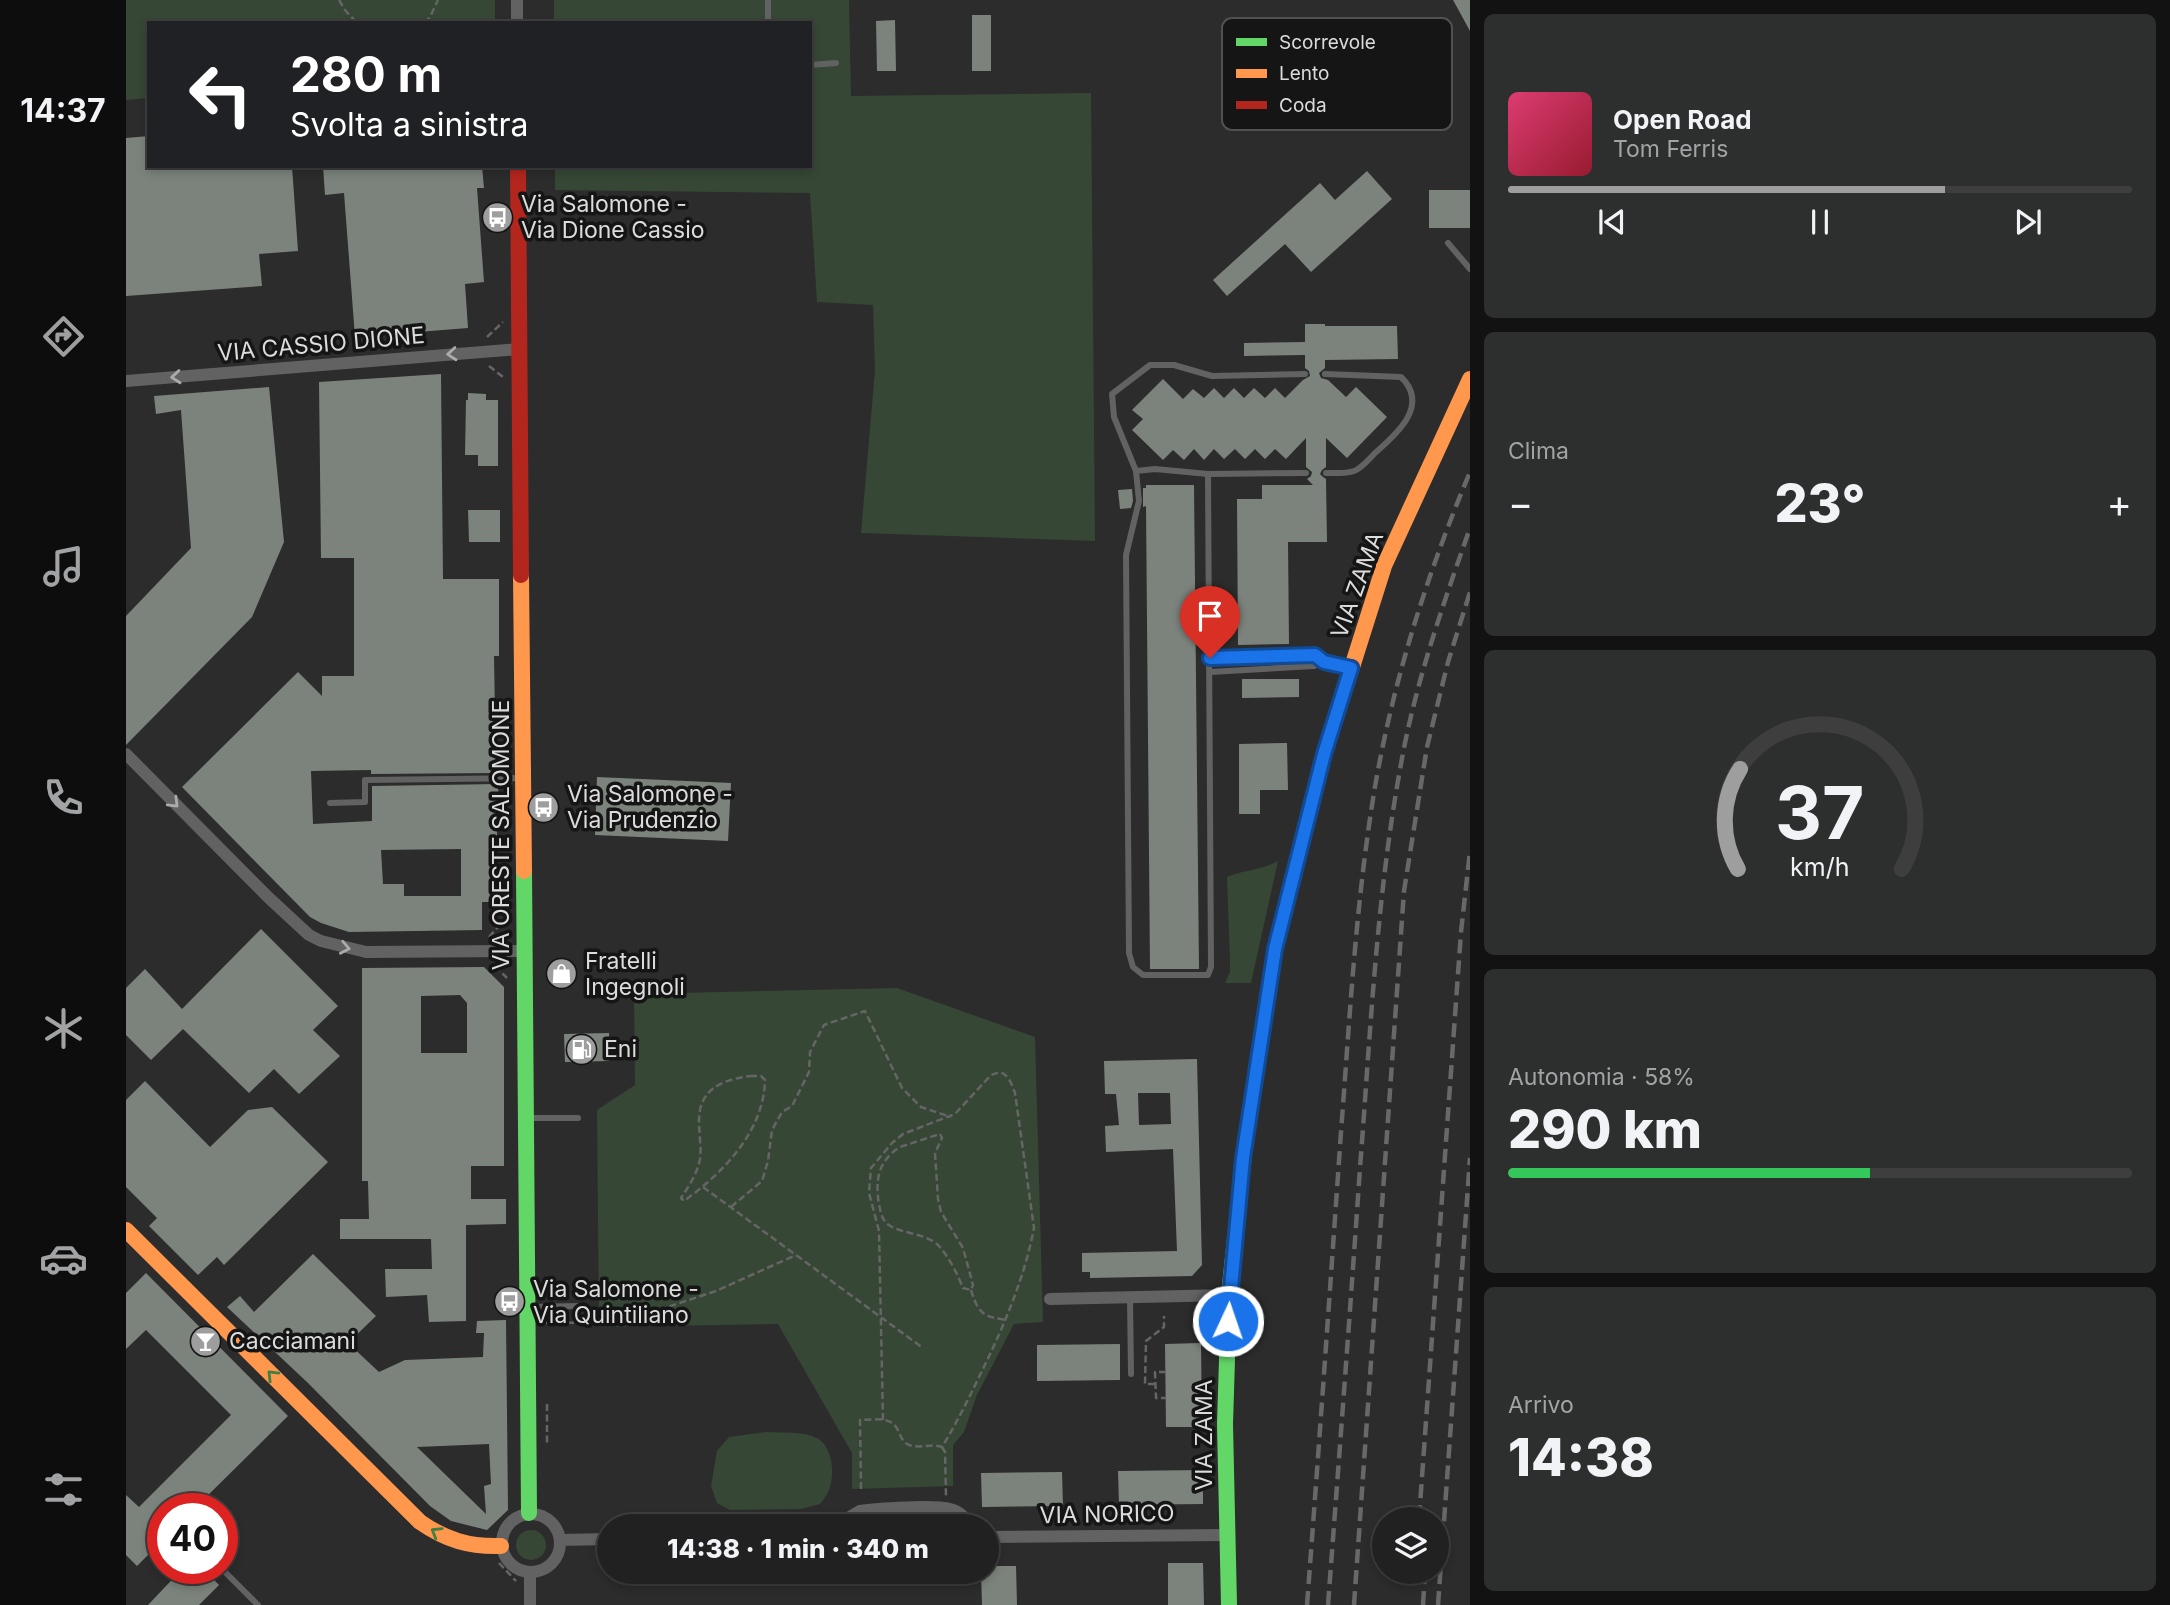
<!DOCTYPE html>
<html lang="it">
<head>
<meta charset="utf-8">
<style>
  :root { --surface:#212121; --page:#2d2e2e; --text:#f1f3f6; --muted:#a2a3a5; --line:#3e3e3f; --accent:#9e9e9e }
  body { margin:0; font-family:Inter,sans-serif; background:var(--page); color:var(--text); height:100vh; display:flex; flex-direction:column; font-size:26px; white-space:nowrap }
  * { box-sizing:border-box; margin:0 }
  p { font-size:23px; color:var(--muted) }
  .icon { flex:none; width:38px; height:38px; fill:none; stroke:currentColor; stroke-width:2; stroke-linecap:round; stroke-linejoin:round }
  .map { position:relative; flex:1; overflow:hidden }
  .side { display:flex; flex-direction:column; gap:14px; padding:14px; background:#121212; width:700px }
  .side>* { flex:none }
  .top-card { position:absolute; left:21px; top:21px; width:665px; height:147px; border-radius:0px; box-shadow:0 4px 10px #0003,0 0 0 2px var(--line); background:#202124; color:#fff; overflow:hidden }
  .controls { position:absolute; left:1246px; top:1507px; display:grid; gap:14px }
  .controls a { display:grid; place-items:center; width:77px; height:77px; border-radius:50%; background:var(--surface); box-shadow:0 4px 10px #0003,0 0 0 2px var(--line); font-size:35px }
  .speed { position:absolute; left:21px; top:1493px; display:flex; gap:14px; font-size:35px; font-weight:700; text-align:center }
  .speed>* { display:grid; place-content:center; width:91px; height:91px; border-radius:50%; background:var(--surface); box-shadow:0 4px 10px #0003,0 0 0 2px var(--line); line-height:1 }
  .speed .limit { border:10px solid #d22; background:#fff; color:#111 }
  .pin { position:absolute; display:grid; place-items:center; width:60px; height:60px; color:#fff; margin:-72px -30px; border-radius:50% 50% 50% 0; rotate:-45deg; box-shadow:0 0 7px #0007 }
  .pin .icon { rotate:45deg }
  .me { position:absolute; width:77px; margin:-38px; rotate:3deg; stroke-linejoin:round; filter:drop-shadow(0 0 5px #0008) }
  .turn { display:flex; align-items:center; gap:24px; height:147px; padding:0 28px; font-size:32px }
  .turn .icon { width:91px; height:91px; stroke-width:2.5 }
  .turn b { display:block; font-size:49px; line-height:60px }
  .big { font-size:52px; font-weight:800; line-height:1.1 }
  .side .tile { flex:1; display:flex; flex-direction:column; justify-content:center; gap:10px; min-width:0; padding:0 24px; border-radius:10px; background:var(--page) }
  .side .dial { align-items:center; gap:0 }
  .dial svg { height:182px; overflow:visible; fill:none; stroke:var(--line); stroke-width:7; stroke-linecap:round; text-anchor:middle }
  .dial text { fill:var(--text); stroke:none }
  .song { display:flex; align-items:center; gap:21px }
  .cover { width:84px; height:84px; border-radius:10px; background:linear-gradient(135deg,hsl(340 70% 55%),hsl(350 70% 35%)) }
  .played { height:7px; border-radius:4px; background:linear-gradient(90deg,var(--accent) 70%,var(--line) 70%) }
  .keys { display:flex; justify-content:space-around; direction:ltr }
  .heat { display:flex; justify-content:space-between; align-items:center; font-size:38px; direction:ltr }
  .charge { height:10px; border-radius:5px; background:linear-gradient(90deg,#34c759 58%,var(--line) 0) }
  .trip { position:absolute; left:471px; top:1514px; width:402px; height:70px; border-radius:35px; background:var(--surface); box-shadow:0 4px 10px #0003,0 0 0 2px var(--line); font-weight:800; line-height:70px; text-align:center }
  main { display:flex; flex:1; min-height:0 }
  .tabs { display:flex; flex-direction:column; width:126px; justify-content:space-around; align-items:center; background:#0d0d0d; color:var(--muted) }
  .tabs .icon { width:49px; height:49px }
  .tabs .current { color:var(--accent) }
  .tabs b { font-size:32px; color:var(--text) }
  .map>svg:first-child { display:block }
  .green { fill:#364735 }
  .building { fill:#7c837c; fill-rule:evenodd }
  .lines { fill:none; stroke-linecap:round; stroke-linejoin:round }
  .path { stroke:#656565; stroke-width:2.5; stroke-dasharray:7 3.5; stroke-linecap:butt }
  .lane { stroke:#626262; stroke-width:6 }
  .street { stroke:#626262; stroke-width:12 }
  .fast { stroke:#63d668; stroke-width:16 }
  .slow { stroke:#ff974d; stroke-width:16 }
  .jam { stroke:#b3261e; stroke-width:16 }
  .rail { stroke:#686868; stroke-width:4.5; stroke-dasharray:14 7; stroke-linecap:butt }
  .oneway { stroke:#ababab }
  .oneway2 { stroke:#3f7f42 }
  .route-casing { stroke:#114b97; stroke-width:18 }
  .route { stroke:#1a73e8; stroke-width:12 }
  .labels { text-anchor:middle; stroke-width:7; stroke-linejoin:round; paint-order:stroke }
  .poi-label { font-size:23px; fill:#dbdcdb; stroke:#141514; text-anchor:start }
  .street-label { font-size:23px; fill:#dbdcdb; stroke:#141514 }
  .key { fill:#141514; stroke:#505150; stroke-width:2 }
  .key-label { font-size:19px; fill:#dbdcdb }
</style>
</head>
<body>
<main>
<nav class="tabs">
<b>14:37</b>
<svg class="icon current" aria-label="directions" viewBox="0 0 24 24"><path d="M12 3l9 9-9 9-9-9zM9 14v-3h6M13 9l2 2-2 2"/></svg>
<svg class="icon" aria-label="music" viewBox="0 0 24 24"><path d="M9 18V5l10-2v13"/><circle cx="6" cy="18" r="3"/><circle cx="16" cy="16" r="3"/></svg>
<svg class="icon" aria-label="phone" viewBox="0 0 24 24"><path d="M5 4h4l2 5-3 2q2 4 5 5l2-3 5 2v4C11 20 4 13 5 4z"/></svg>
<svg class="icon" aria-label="climate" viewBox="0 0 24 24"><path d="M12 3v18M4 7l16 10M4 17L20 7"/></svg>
<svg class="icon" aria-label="car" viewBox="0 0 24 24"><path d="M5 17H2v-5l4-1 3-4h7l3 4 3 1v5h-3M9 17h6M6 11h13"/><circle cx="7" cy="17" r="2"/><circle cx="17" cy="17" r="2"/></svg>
<svg class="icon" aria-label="filters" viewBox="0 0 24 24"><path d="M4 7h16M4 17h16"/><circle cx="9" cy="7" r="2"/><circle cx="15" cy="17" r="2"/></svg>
</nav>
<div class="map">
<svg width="1344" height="1605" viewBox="0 0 1344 1605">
  <rect width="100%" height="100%" fill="#2c2c2c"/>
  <g class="green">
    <path d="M0 0H369V23H23V98L0 100Z"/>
    <path d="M428 0H723L725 96 965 93 969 541 735 533 749 370 747 305 691 302 684 193 429 190V166H684V23H428Z"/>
    <path d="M1152 861 1125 983H1099L1104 972V962L1101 877C1117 870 1137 870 1152 861Z"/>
    <path d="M771 988 909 1037 917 1322 888 1324 851 1395 838 1432 827 1445V1486L726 1489V1453L652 1324 473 1327 471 1110 509 1085 508 994Z"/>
    <path d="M640 1432C656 1433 676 1431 691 1438 707 1447 709 1474 703 1490 701 1495 697 1500 694 1504L675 1509 604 1510 591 1503 585 1486 591 1451 603 1437Z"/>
    <path d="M820 1520 830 1526H731L742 1521Z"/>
    <circle cx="405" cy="1545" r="15"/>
  </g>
  <g class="building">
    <path d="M1327 0H1344V31Z"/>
    <rect x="846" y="15" width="19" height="56"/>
    <path d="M769 20 770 71H751L750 21Z"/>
    <path d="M23 136V166H166L172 251 133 254 136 286 0 296V138Z"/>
    <path d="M197 166H356L358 188H351L358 282 339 284 342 328 229 337 218 193 199 195Z"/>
    <path d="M1241 171 1266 199 1185 272 1159 244 1101 296 1087 280 1194 183 1209 200Z"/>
    <rect x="1303" y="190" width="41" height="38"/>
    <path d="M1179 324H1199V326H1271L1272 359 1199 360V368L1193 373 1195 378 1202 380 1220 397 1230 387 1261 417 1221 458 1200 438V467L1196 470 1194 474 1197 477 1200 479 1201 542H1162L1163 644 1112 645 1111 499H1136V485H1187L1181 479 1185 476 1186 472 1180 467V438L1160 459 1149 449 1139 459 1129 449 1119 459 1109 449 1098 459 1088 449 1078 460 1068 449 1058 460 1047 450 1037 460 1006 430 1017 419 1006 410 1037 379 1057 399 1067 389 1078 398 1088 388 1098 398 1108 388 1118 398 1128 388 1139 398 1149 388 1159 398 1177 380 1184 376 1183 371 1179 368V355L1118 356V343L1179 342Z"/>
    <path d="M315 374 317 579H373V656H368L370 773 245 774V770L185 771 187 824 246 821V786L372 784 373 808H371V902H356V930L223 932 195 923 184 917 56 787 172 672 196 696V676H228V558H195L193 382ZM335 849V896H278V884H257L255 850Z"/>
    <path d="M143 387 158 542 126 617 0 745V616L65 548 55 410 30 414 28 396Z"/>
    <path d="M342 393 360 394V400H372V466H352V455H339L340 400H342Z"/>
    <path d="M1020 485H1068L1073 969H1024L1020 506 1017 507V488H1020Z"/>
    <path d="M1006 489 1007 501 1005 508 994 509 992 490Z"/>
    <path d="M342 510H374V542H343Z"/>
    <path d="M1116 679H1173V697L1116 698Z"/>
    <path d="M1161 743 1162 790H1134V814H1113V744Z"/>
    <path d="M471 777 605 783 602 841 469 835Z"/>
    <path d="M135 929 212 1006 187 1030 214 1056 173 1094 148 1069 123 1093 57 1029 25 1060 0 1035V988L19 969 56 1009Z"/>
    <path d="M358 967 378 987V1166H345V1199H380V1224L340 1225V1321L303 1322 301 1295 260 1297 259 1269H306L305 1239H214V1219H243L242 1181H236V968ZM334 995 341 1003V1053H295V996Z"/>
    <path d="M483 1033V1061L439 1062 438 1034Z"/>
    <path d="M1071 1059 1076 1265 1066 1276 964 1278V1272H956V1253L1051 1251 1047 1149 980 1152 979 1126 993 1125 990 1094H979L978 1061ZM1012 1093H1044L1045 1124 1013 1125Z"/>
    <path d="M19 1081 84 1147 122 1110 146 1107 202 1162 98 1265 91 1257 72 1275 23 1226 31 1218 0 1187V1100Z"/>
    <path d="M187 1254 250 1316 222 1343 253 1372 279 1360 357 1357 358 1333H350L351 1321 380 1320 382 1510 361 1530 325 1521 304 1506 182 1383 101 1307 114 1296 128 1312ZM363 1444 365 1484 358 1486 360 1514 291 1447Z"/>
    <path d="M20 1273 162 1416 69 1508H37V1540L11 1566 0 1555V1495L13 1507 105 1415 20 1330 0 1349V1293Z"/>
    <path d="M1075 1343 1076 1427H1040L1039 1344Z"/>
    <path d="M994 1344V1380L911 1381V1345Z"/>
    <path d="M1077 1470V1504L993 1505 992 1471Z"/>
    <path d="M936 1472 937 1506 856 1507 855 1473Z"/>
    <path d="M1042 1563H1077L1078 1605H1042Z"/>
    <path d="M861 1566H890L891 1605H856L855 1572H861Z"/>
    <path d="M57 1568H76L93 1585 73 1605H22Z"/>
  </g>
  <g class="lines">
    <g class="path">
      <path d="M213 0 219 10 231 23"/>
      <path d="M299 23 304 17 312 0"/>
      <path d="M411 166V169"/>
      <path d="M361 337 377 322"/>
      <path d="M363 366 377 377"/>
      <path d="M363 937 382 916"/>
      <path d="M369 966 381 978"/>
      <path d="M624 1076H635L639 1080C638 1131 597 1173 558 1201L555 1198C563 1186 571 1174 574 1159 576 1143 571 1125 574 1110 579 1085 603 1079 624 1076Z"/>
      <path d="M814 1134 816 1138 809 1153 812 1199 815 1212 837 1248 847 1285 845 1290 837 1288C831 1273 823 1257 812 1245 800 1234 780 1234 766 1227 756 1222 755 1214 753 1204 749 1180 752 1161 774 1147Z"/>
      <path d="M577 1187 797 1348"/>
      <path d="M605 1207 636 1181 642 1161 646 1130 656 1112 666 1106 683 1072 684 1052 698 1025 739 1011 776 1088 795 1107 825 1117"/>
      <path d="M845 1290C852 1313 857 1317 881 1320"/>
      <path d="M420 1323 496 1322 590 1291 670 1255"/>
      <path d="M1040 1372H1029L1030 1398H1040"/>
      <path d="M1029 1384H1019L1020 1341 1038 1327V1316"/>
      <path d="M421 1404V1444"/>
      <path d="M757 1420 753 1231 743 1193 745 1168 766 1143 777 1134 829 1114 865 1075 874 1072C883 1075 886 1085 889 1093L908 1228C898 1280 877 1328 854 1375 842 1400 830 1424 816 1447"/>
      <path d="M816 1447 819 1452 820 1496"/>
      <path d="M735 1489 734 1420C745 1420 763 1416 770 1427 775 1434 775 1442 783 1445 794 1449 805 1443 816 1447"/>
      <path d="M375 1529 387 1516"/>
      <path d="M373 1563 390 1581"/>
    </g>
    <g class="lane">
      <path d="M642 0V23"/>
      <path d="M684 65 710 63"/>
      <path d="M1322 243 1344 269"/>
      <path d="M1199 374 1275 377C1304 405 1271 434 1249 453 1243 459 1236 468 1228 471 1219 474 1210 473 1200 473"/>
      <path d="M1010 471 1029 469 1082 474 1180 473"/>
      <path d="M1082 474 1085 967 1082 975H1017L1007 967 1003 953 1000 555 1013 501 1010 471 988 417 986 394 1024 365H1048L1086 376 1179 374"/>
      <path d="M1084 658 1189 655 1198 661 1223 668"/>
      <path d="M1084 672 1188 666 1198 661"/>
      <path d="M204 803 239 802V780L395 778"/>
      <path d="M401 1118H452"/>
      <path d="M1004 1298 1005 1374"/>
      <path d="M403 1307 453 1306"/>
      <path d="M95 1568 132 1605"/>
    </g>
    <g class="street">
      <path d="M391 0V23"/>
      <path d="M0 381 394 349"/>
      <path d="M0 754 143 898 183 935 195 941 240 952 399 951"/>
      <path d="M924 1299 1103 1295"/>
      <circle cx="405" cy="1543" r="29"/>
      <path d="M718 1526 724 1517 734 1511C751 1508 809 1505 824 1509 833 1511 840 1518 844 1526"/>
      <path d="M861 1537 1101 1535"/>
      <path d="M434 1540 483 1539"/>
      <path d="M404 1572V1605"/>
    </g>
    <g class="fast">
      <path d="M398 871 403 1513"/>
      <path d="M1103 1605 1099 1424 1103 1295 1118 1154 1149 949 1154 929"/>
    </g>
    <g class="slow">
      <path d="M395 575 398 871"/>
      <path d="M1226 667 1258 566 1344 379"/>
      <path d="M0 1230 294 1522C320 1540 343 1547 375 1546"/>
    </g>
    <g class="jam">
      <path d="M392 166 395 575"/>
      <path d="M1154 929 1198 754 1226 667"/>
    </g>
    <g class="rail">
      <path d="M1293 1519 1335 932 1344 851"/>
      <path d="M1181 1605C1193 1447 1204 1290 1215 1132 1224 1015 1230 897 1250 781 1269 675 1302 572 1344 472"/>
      <path d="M1202 1605C1213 1459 1224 1314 1234 1168 1245 1026 1251 883 1279 743 1294 670 1319 599 1344 528"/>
      <path d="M1228 1605 1278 891 1301 747 1322 662 1344 592"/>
      <path d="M1297 1605 1299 1572"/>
      <path d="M1312 1605 1344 1158"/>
    </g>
  </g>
  <defs><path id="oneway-chevron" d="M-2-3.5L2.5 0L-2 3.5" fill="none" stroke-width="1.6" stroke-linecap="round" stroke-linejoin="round" transform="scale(1.75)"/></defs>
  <g class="oneway">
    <use href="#oneway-chevron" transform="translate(326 354) rotate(175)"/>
    <use href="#oneway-chevron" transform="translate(50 377) rotate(175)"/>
    <use href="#oneway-chevron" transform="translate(48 803) rotate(45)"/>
    <use href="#oneway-chevron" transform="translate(219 948) rotate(11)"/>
  </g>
  <g class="oneway2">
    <use href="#oneway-chevron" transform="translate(146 1375) rotate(-135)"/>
    <use href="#oneway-chevron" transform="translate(310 1532) rotate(-149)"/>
  </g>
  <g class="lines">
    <defs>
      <path id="route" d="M1084 658 1189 655 1198 662 1225 668 1198 754 1149 949 1117 1158 1102 1321"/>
    </defs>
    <use href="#route" class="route-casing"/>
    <use href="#route" class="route"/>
  </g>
  <defs>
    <symbol id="bus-disc" viewBox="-11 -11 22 22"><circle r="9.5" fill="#9e9e9e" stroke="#141514"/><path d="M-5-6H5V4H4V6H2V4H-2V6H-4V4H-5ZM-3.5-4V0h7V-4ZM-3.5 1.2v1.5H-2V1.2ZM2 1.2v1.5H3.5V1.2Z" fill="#fff"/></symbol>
    <symbol id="shop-disc" viewBox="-11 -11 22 22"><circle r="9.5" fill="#9e9e9e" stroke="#141514"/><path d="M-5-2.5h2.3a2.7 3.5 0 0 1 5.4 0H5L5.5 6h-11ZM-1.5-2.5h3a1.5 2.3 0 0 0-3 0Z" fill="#fff"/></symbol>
    <symbol id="fuel-disc" viewBox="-11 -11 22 22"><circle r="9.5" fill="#9e9e9e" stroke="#141514"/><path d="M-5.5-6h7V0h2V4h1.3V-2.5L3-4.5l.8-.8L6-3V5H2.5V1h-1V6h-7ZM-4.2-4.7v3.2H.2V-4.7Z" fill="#fff"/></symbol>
    <symbol id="bar-disc" viewBox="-11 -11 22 22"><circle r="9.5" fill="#9e9e9e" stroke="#141514"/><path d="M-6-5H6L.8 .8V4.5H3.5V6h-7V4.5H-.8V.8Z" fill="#fff"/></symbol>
  </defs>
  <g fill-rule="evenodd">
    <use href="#bus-disc" x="354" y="200" width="35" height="35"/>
    <use href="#bus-disc" x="400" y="790" width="35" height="35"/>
    <use href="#shop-disc" x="418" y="956" width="35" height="35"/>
    <use href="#fuel-disc" x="438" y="1032" width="35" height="35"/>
    <use href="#bus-disc" x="366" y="1284" width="35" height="35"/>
    <use href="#bar-disc" x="62" y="1324" width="35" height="35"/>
  </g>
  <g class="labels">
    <g class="poi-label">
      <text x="395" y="212">Via Salomone -<tspan x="395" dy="26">Via Dione Cassio</tspan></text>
      <text x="441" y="802">Via Salomone -<tspan x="441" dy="26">Via Prudenzio</tspan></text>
      <text x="459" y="969">Fratelli<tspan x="459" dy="26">Ingegnoli</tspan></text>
      <text x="478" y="1057">Eni</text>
      <text x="407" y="1297">Via Salomone -<tspan x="407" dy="26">Via Quintiliano</tspan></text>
      <text x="103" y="1349">Cacciamani</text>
    </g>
    <g class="street-label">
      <text transform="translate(195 344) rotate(-5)" y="8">VIA CASSIO DIONE</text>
      <text transform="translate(1231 585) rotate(-70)" y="8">VIA ZAMA</text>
      <text transform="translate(375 835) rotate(-90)" y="8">VIA ORESTE SALOMONE</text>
      <text transform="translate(1078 1435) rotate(-90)" y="8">VIA ZAMA</text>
      <text transform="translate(981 1514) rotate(-1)" y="8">VIA NORICO</text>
    </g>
  </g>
  <rect x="1096" y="18" width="230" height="112" rx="10" class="key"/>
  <rect x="1110" y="38" width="31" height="8" fill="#63d668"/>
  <rect x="1110" y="69" width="31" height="9" fill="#ff974d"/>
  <rect x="1110" y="101" width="31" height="8" fill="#b3261e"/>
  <g class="key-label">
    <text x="1153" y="49">Scorrevole</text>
    <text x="1153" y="80">Lento</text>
    <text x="1153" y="112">Coda</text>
  </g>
</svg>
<div class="controls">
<a><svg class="icon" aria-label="layers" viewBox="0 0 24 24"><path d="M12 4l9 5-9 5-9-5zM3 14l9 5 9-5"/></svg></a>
</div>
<div class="speed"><div class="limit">40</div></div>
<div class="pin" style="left:1084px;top:658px;background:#d93025"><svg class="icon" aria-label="arrive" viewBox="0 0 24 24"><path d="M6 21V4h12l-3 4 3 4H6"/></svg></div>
<svg class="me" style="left:1102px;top:1321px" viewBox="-20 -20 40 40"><circle r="17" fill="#1a73e8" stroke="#fff" stroke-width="3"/><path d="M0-11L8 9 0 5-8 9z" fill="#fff"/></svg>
<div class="trip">14:38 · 1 min · 340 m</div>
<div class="top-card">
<div class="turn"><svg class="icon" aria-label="left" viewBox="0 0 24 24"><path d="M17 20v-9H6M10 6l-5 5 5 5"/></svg><div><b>280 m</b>Svolta a sinistra</div></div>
</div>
</div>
<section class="side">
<div class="tile">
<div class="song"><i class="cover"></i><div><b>Open Road</b><p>Tom Ferris</p></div></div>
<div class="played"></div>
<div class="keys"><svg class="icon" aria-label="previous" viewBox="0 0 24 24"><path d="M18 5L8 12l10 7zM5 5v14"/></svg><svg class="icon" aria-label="pause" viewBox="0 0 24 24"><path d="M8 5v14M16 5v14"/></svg><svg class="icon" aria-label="next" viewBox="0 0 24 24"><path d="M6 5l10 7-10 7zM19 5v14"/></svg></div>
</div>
<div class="tile"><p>Clima</p>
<div class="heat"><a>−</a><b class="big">23°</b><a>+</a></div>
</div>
<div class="tile dial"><svg viewBox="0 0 100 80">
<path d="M14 69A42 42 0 1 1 86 69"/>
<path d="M14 69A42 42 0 0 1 15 25" stroke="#9e9e9e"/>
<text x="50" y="56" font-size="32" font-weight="700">37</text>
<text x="50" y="72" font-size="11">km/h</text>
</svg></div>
<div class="tile"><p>Autonomia · 58%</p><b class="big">290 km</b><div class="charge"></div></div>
<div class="tile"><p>Arrivo</p><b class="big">14:38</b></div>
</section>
</main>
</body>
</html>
